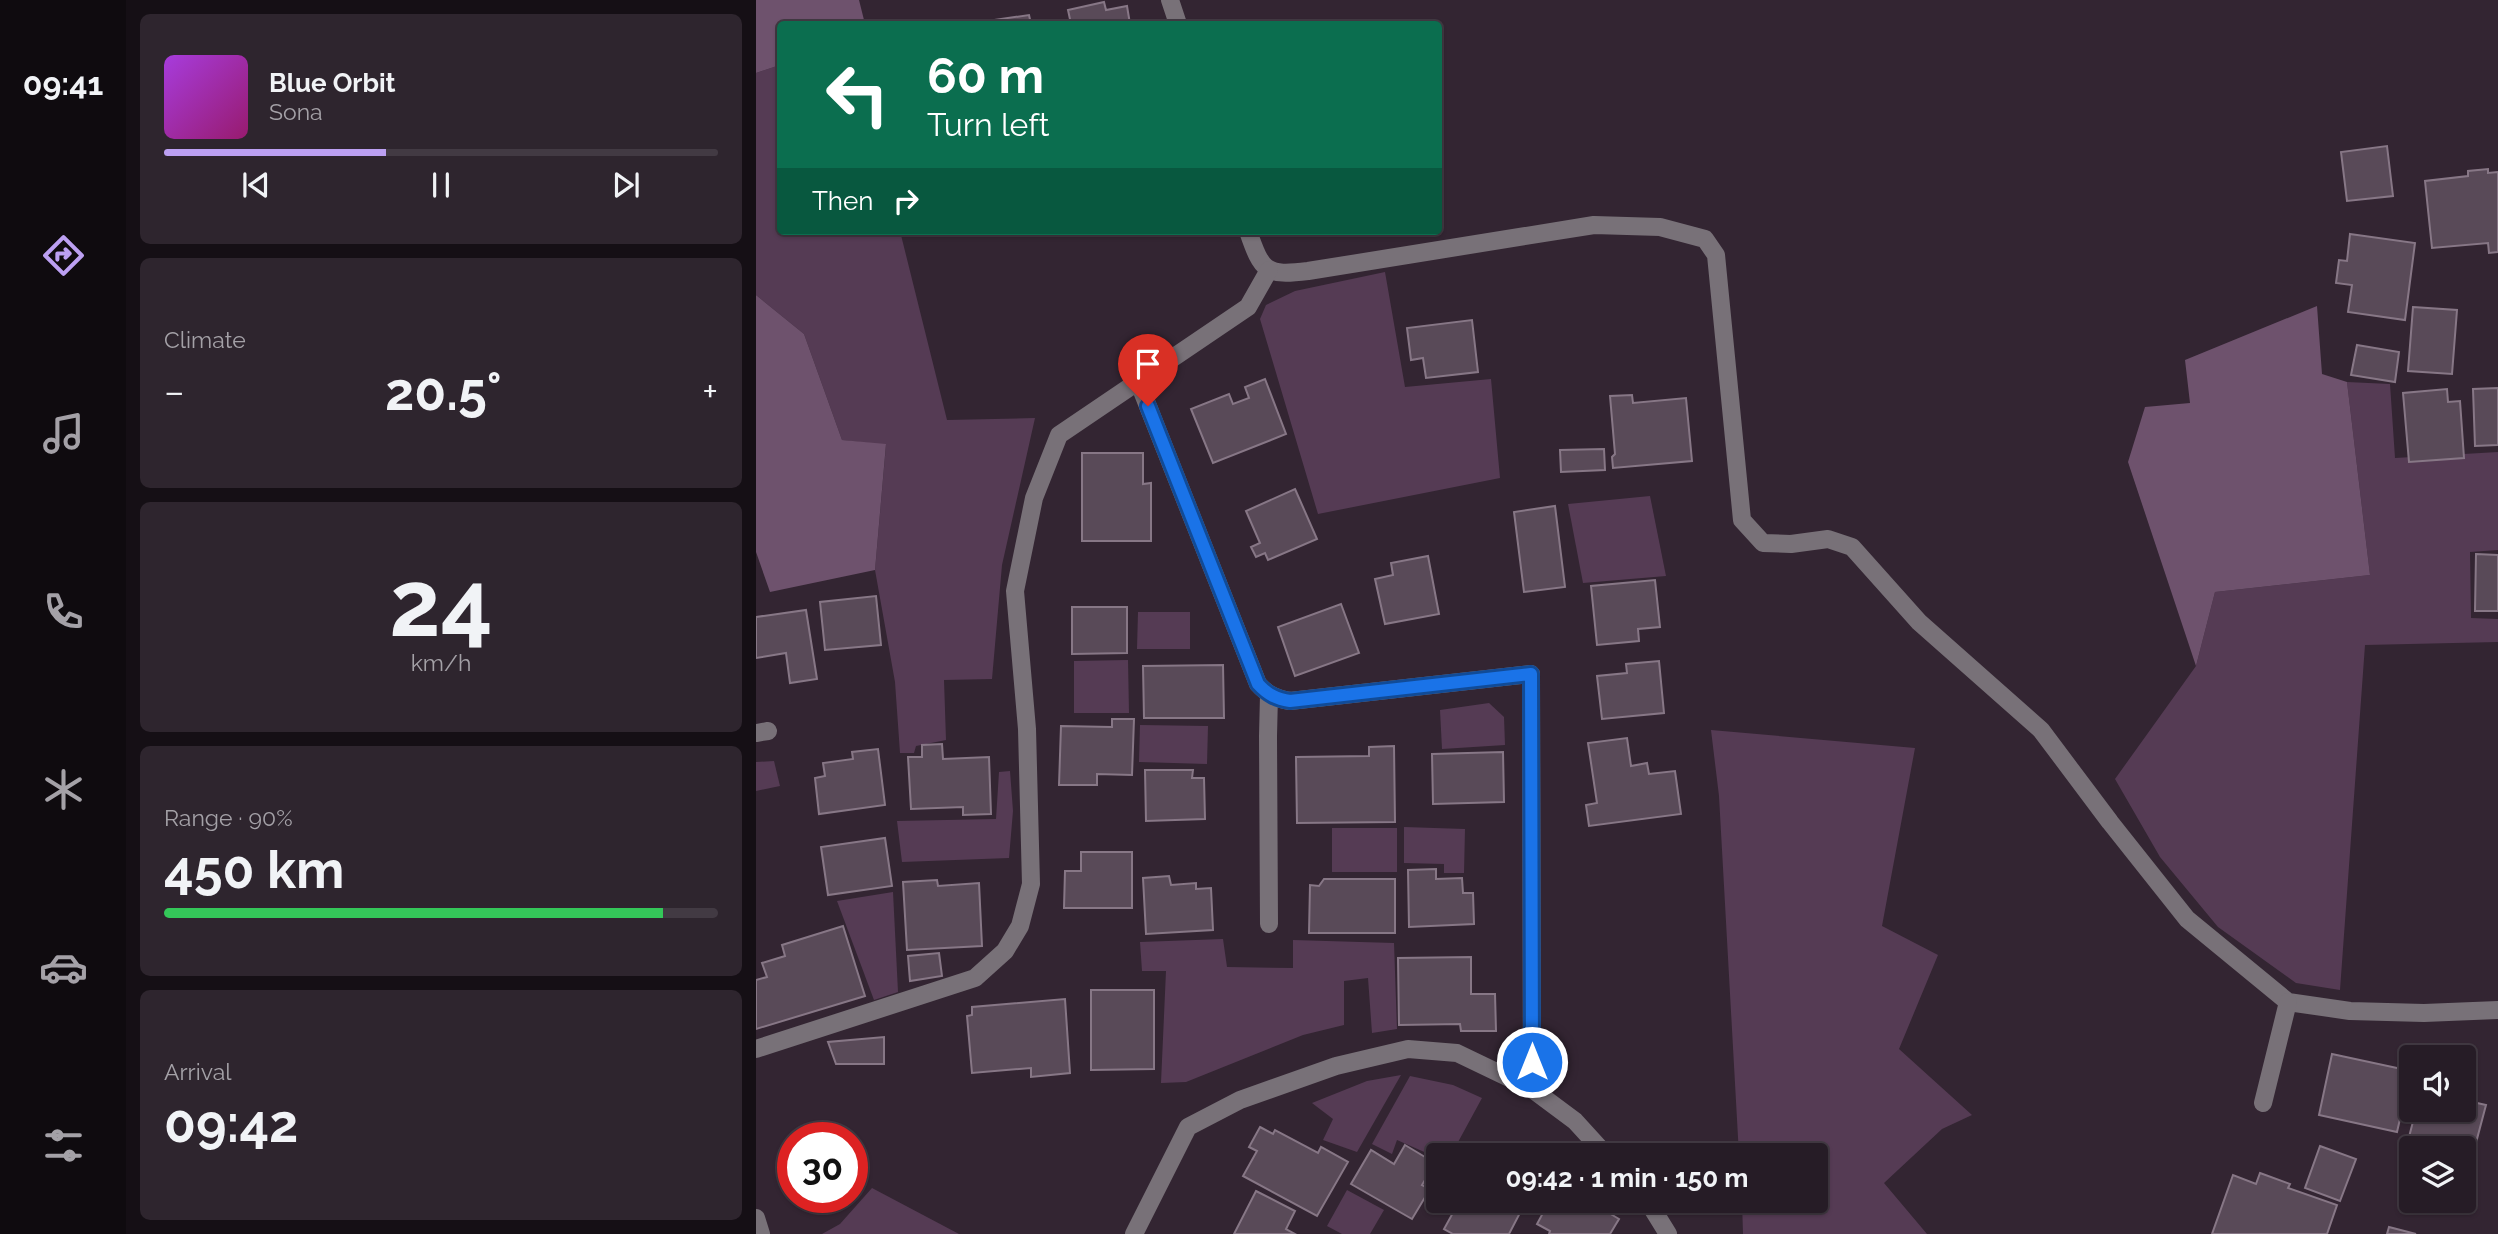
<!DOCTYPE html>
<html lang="en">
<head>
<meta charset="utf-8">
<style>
  :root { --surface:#261c26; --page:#2e252e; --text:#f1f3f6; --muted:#a4a1a7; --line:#423a43; --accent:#bca0f2 }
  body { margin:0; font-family:Raleway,sans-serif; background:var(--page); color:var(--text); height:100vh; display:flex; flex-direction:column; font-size:26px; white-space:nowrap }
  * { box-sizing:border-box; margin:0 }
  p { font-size:23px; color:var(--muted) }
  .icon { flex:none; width:38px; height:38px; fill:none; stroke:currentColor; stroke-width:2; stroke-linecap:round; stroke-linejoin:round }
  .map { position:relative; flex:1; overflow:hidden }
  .sheet { display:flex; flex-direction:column; gap:14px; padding:14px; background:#150f15; width:630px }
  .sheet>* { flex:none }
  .hud { position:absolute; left:21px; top:21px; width:665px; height:214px; border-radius:7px; box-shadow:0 2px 5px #0004,0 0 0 2px var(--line); background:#0b6e4f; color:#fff; overflow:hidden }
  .controls { position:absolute; left:1643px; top:1045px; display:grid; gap:14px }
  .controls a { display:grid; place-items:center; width:77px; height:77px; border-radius:7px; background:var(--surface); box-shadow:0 2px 5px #0004,0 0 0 2px var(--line); font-size:35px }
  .speed { position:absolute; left:21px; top:1122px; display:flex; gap:14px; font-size:35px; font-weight:700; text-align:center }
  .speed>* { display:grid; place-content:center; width:91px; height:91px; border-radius:50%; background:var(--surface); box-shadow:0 2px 5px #0004,0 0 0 2px var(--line); line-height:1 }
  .speed .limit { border:10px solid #d22; background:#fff; color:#111 }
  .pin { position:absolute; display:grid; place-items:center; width:60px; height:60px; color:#fff; margin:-72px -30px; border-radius:50% 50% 50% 0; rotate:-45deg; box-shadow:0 0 7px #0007 }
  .pin .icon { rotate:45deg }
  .me { position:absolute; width:77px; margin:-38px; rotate:0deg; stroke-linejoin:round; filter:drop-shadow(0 0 5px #0008) }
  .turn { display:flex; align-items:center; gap:24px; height:147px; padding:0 35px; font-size:32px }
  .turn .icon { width:91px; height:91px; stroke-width:2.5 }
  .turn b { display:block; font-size:49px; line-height:60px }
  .then { display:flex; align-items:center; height:66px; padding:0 35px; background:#0003; gap:14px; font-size:26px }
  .big { font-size:52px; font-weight:700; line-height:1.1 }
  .sheet .card { flex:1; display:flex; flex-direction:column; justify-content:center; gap:10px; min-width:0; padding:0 24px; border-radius:10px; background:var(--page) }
  .sheet .dial { align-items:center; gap:0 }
  .dial b { font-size:91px; line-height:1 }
  .song { display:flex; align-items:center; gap:21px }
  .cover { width:84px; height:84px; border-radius:10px; background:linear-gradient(135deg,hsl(280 70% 55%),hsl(320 70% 35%)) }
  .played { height:7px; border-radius:4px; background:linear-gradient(90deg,var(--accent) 40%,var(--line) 40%) }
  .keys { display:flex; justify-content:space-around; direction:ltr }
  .heat { display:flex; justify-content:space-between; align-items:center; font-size:38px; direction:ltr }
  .charge { height:10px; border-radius:5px; background:linear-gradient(90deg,#34c759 90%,var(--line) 0) }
  .trip { position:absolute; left:670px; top:1143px; width:402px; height:70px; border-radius:7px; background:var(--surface); box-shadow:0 2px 5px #0004,0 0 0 2px var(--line); font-weight:700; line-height:70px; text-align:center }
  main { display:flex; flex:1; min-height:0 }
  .menu { display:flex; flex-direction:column; width:126px; justify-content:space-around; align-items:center; background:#0f0b0f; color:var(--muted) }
  .menu .icon { width:49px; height:49px }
  .menu .selected { color:var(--accent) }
  .menu b { font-size:32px; color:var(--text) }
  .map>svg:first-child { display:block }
  .green { fill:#553b54 }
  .forest { fill:#6e526d }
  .building { fill:#594a58; stroke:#877786; stroke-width:2 }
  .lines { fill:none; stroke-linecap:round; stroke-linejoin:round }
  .minor { stroke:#787178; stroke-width:18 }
  .route-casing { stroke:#114b97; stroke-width:18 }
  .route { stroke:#1a73e8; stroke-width:12 }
</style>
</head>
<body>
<main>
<nav class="menu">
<b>09:41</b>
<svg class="icon selected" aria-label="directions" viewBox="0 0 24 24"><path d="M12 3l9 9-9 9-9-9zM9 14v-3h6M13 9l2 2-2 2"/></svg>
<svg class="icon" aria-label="music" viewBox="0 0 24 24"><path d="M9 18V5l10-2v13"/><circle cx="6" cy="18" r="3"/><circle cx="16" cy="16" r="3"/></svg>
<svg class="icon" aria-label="phone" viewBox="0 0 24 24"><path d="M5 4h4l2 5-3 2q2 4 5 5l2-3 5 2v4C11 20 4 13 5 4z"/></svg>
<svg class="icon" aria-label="climate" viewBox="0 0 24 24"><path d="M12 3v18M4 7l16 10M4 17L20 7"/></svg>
<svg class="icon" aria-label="car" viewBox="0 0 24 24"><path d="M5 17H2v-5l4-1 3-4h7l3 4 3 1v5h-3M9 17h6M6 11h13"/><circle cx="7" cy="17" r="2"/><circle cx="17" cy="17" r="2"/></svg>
<svg class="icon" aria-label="filters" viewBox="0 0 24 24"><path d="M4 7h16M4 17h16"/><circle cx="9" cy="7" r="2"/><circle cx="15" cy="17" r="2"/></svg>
</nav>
<section class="sheet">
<div class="card">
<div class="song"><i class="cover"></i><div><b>Blue Orbit</b><p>Sona</p></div></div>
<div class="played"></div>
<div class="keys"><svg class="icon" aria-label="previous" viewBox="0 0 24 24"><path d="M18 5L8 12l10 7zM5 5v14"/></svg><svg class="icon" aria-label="pause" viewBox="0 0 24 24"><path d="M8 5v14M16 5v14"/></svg><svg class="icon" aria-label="next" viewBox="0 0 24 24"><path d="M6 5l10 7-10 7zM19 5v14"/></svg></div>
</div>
<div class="card"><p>Climate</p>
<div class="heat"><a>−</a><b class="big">20.5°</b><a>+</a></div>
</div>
<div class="card dial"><b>24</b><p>km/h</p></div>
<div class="card"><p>Range · 90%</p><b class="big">450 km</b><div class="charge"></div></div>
<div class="card"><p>Arrival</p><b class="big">09:42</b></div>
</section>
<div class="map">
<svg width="1742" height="1234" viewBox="0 0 1742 1234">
  <rect width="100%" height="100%" fill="#332532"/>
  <g class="green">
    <path d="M24 65V231H144L191 420 279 418 246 565 236 679 188 680 190 740 160 746 158 753H144L139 682 119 570 130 445 86 440 48 334 0 295V73Z"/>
    <path d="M629 272 649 387 735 379 744 478 562 514 504 319 510 305 539 291Z"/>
    <path d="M1591 382 1634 384 1639 458 1742 452V550L1714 552 1715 618 1742 619V642L1609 645 1584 990 1540 983 1462 927 1404 857 1359 779 1440 666 1459 592 1614 575Z"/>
    <path d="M894 496 910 576 827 583 812 504Z"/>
    <path d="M382 612H434V649H381Z"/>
    <path d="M372 660 373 713H318V661Z"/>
    <path d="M733 703 748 717 749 745 686 749 684 710Z"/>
    <path d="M384 725 452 726 451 764 383 762Z"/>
    <path d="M955 730 1159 748 1126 926 1182 955 1143 1049 1216 1115 1186 1129 1128 1183 1171 1234H987L986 1201 1060 1200V1155H983L963 796Z"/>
    <path d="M18 761 24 786 0 791V762Z"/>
    <path d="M254 771 257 811 253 858 146 862 141 821 240 819 243 772Z"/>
    <path d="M648 827 709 829 708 873H688V864L648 863Z"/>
    <rect x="576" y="828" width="65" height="44"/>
    <path d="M137 892 142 992 118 1000 81 901Z"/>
    <path d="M467 939 471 967 537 968V940L638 943 641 1029 616 1033 612 978 588 981V1025L547 1035 430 1082 405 1083 410 971H386L384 942Z"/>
    <path d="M645 1075 601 1152 567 1140 577 1119 556 1103 611 1081Z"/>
    <path d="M654 1076 697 1085 726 1098 695 1155H682V1158L641 1140 636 1154 616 1144Z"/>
    <path d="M116 1188 203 1234H66L84 1224Z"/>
    <path d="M591 1190 628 1210 614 1234H586L571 1226Z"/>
  </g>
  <g class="forest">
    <path d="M0 0H103L109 24H24V65L0 73Z"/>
    <path d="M0 295 48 334 86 440 130 444 119 570 14 592 0 552Z"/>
    <path d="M1561 306 1566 374 1591 382 1614 575 1459 592 1440 666 1372 462 1389 407 1434 403 1429 360Z"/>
  </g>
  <g class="building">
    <path d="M348 2 350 10 371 6 374 24H315L312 10Z"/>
    <path d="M273 15 275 24H211Z"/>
    <path d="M1631 146 1637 196 1591 201 1585 152Z"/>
    <path d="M1732 169V173L1742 172V252L1733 253 1732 243 1676 248 1669 181 1712 176V171Z"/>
    <path d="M1594 234 1659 243 1649 320 1592 312 1596 285 1580 283 1583 260 1591 261Z"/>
    <path d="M1657 307 1701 310 1696 374 1652 371Z"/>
    <path d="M716 320 722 372 670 378 667 358 655 360 651 328Z"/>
    <path d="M1601 345 1643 352 1639 382 1595 375Z"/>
    <path d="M509 379 530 434 457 463 435 409 473 394 477 404 493 398 489 387Z"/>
    <path d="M1742 388V445L1719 446 1717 389Z"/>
    <path d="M1691 389 1692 402 1704 401 1708 458 1653 462 1647 393Z"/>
    <path d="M876 395 877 403 930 398 936 461 857 468 856 457 859 454 854 396Z"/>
    <path d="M848 449 849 470 805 472 804 450Z"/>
    <path d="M326 453H387V484L395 483V541H326Z"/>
    <path d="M539 489 561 539 512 560 509 553 500 557 495 547 504 543 490 511Z"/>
    <path d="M799 506 809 587 768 592 758 512Z"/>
    <path d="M1720 554 1742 555V611H1719Z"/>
    <path d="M672 556 683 614 629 624 619 579 637 575 635 563Z"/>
    <path d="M899 580 904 627 882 629 883 641 841 645 835 586Z"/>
    <path d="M120 596 125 645 69 650 64 602Z"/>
    <path d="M585 604 603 653 539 676 522 627Z"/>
    <path d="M316 607H371V653L316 654Z"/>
    <path d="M50 610 61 679 34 683 30 653 0 658V617Z"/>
    <path d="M903 661 908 713 846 719 841 676 871 673 870 664Z"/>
    <path d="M467 665 468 718H388L387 666Z"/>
    <path d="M356 719H378L376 775 341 774V785H303L305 726 356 727Z"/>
    <path d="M871 738 875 766 891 763 893 774 919 771 925 814 833 826 830 805 841 803 832 743Z"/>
    <path d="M186 744 187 759 233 757 235 814 207 815V807L155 809 152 757H166V745Z"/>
    <path d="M638 746 639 822 541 823 540 757 613 756V747Z"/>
    <path d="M122 749 129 805 63 814 59 778 69 776 67 763 97 759 96 752Z"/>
    <path d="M747 752 748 802 677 804 676 754Z"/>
    <path d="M389 770H437L436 778H448L449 819 390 821Z"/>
    <path d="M129 838 136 886 72 895 65 847Z"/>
    <path d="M325 852H376V908H308L309 871H325Z"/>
    <path d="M680 869V879L706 878 707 893H717L718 924 653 927 652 870Z"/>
    <path d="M413 876 415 885 440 883V889L455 888 457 930 390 934 387 878Z"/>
    <path d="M568 879H639V933H553L554 885 563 886Z"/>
    <path d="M181 880 182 886 223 883 226 946 151 950 147 882Z"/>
    <path d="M87 926 109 996 0 1029V980L11 977 6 963 29 956 26 945Z"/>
    <path d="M183 953 186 976 154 981 152 956Z"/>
    <path d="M715 957V994H739L740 1031H705L704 1024 643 1025 642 958Z"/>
    <path d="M335 990H398V1069L335 1070Z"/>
    <path d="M309 999 314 1073 275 1077V1068L216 1073 211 1016 216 1015V1007Z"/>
    <path d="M128 1037V1064H80L72 1042Z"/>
    <path d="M1576 1054 1655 1071 1641 1132 1563 1115Z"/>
    <path d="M1708 1100 1730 1105 1717 1154 1708 1152V1148H1694L1653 1137 1660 1110H1708Z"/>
    <path d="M504 1127 517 1134 519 1130 562 1153 565 1147 592 1162 561 1216 487 1176 501 1151 493 1147Z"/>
    <path d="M649 1145 679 1163 666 1185 674 1189 656 1219 595 1184 615 1150 638 1164Z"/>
    <path d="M1564 1146 1600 1159 1584 1201 1549 1188Z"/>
    <path d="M1504 1173 1534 1184 1532 1188 1581 1205 1571 1234H1456L1477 1175 1500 1184Z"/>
    <path d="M500 1191 539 1211 530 1229 539 1234H478Z"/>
    <path d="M704 1200 735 1202 745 1200 765 1211 753 1234H697L688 1229Z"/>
    <path d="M794 1200H831L863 1219 854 1234H793L794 1231 781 1224Z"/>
    <path d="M1633 1227 1660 1234H1631Z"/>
  </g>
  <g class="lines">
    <g class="minor">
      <path d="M414 0 422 24"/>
      <path d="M492 231C506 272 510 276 552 271L838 225 904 227 949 239 960 255 986 520 1007 543 1035 544 1072 539 1096 547 1163 622 1285 730 1354 822 1431 919 1532 1002 1594 1011 1668 1013 1742 1010"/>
      <path d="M382 381 502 684C512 695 521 699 534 701L775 674 776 1089"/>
      <path d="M0 733 12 731"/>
      <path d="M513 924 512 736 513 695"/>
      <path d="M0 1049 219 978 249 951 264 926 275 884 271 729 259 591 278 498 303 435 492 307 513 270"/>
      <path d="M1507 1103 1532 1002"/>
      <path d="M891 1200 912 1234"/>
      <path d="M0 1218 5 1234"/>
      <path d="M378 1234 432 1127 484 1100 580 1066 652 1049 701 1053 776 1089 819 1121 850 1155"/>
    </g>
  </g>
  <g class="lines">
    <defs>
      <path id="route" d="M392 406 502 684C512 695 521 699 534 701L775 674 776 1062"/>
    </defs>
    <use href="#route" class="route-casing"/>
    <use href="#route" class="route"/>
  </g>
</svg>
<div class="controls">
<a><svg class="icon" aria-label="sound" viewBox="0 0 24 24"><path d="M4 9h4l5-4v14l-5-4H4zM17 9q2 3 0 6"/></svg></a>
<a><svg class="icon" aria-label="layers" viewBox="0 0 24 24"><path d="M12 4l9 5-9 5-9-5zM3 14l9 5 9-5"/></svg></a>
</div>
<div class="speed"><div class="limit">30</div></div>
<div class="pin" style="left:392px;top:406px;background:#d93025"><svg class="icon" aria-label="arrive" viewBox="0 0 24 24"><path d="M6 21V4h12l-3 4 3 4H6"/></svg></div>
<svg class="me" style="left:776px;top:1062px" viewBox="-20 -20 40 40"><circle r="17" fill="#1a73e8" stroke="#fff" stroke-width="3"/><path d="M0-11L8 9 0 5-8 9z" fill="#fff"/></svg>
<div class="trip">09:42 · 1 min · 150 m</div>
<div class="hud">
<div class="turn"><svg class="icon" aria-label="left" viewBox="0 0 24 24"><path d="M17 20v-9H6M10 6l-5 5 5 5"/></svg><div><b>60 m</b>Turn left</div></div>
<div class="then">Then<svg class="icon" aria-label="right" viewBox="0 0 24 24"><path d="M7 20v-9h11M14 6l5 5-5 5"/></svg></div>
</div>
</div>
</main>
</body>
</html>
